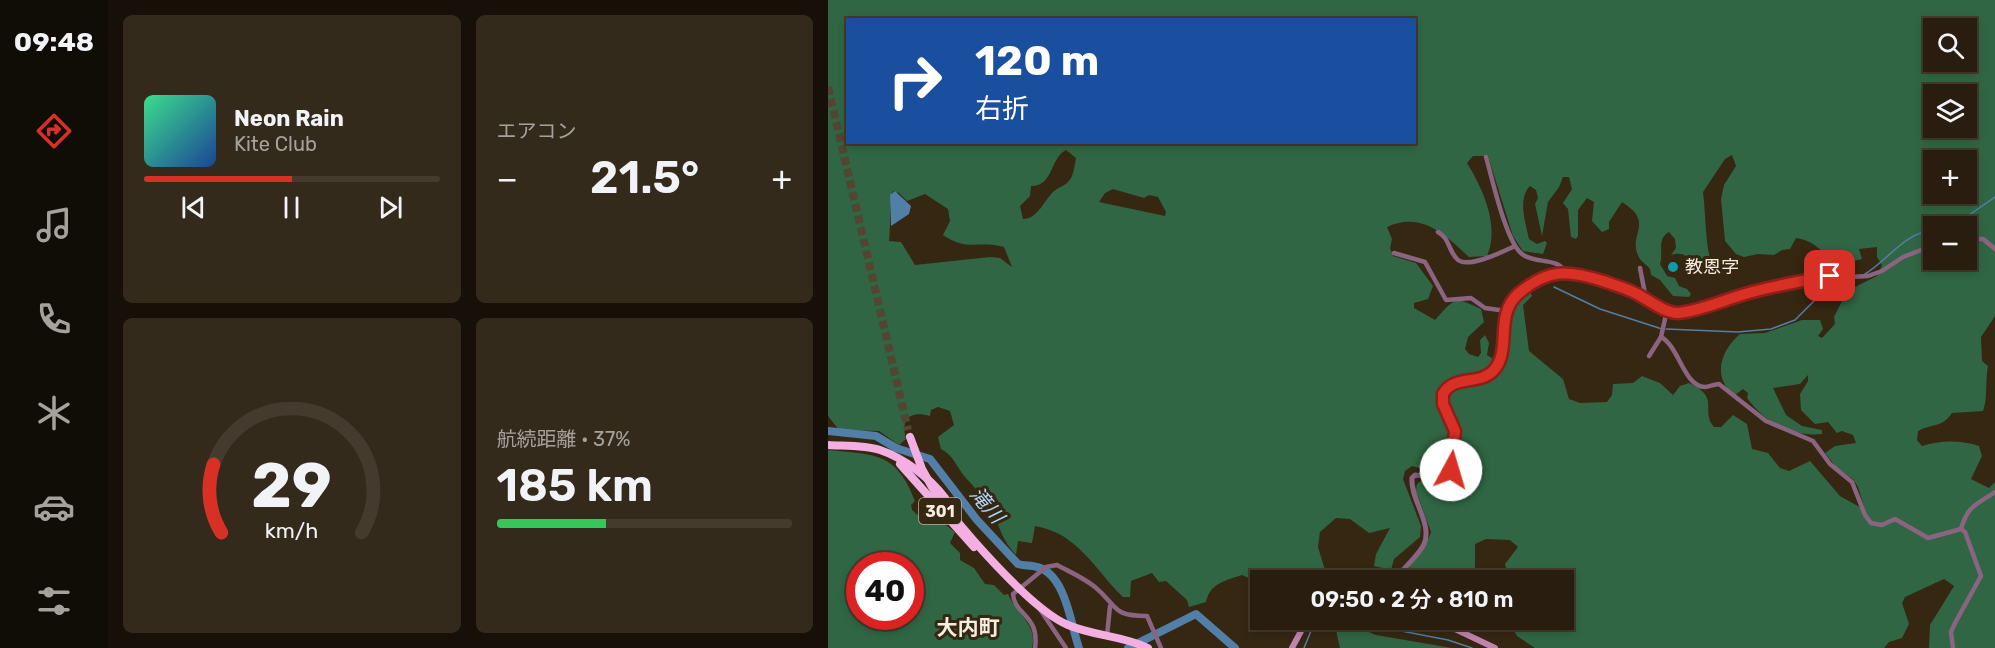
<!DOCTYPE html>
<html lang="ja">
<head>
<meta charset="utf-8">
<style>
  :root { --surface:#281d0e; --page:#342a1c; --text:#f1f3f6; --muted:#a5a29e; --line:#443b2e; --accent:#d93025 }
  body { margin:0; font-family:Rubik,"Noto Sans JP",sans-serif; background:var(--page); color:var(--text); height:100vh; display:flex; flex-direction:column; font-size:22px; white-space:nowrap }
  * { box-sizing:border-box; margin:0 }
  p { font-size:20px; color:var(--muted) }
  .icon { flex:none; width:33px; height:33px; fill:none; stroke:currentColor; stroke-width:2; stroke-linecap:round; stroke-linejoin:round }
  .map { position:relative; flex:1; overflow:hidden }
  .side { display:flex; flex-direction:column; gap:15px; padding:15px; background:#161008; width:720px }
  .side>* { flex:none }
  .hud { position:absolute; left:18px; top:18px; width:570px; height:126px; border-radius:0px; box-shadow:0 3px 9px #0003,0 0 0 2px var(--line); background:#1a4fa0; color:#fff; overflow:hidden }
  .controls { position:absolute; left:1095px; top:18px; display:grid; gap:12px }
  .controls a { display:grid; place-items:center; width:54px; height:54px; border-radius:0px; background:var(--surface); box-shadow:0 3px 9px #0003,0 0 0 2px var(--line); font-size:30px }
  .speed { position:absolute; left:18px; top:552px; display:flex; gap:12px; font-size:30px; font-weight:700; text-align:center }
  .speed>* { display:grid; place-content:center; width:78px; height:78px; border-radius:50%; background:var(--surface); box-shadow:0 3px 9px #0003,0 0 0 2px var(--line); line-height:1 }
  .speed .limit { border:9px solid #d22; background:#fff; color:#111 }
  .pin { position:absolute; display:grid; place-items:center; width:51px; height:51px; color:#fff; margin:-26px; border-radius:12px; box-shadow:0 3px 9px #0006 }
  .me { position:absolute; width:66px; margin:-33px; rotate:6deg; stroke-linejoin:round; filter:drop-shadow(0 0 4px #0008) }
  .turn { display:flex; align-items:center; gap:21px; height:126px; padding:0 30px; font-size:27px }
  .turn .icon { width:78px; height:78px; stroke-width:2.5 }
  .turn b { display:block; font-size:42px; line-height:51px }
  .big { font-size:45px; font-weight:600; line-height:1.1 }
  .side .widget { flex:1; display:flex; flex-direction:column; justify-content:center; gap:9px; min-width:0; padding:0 21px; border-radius:9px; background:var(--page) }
  .side .dial { align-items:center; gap:0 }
  .dial svg { height:156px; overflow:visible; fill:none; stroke:var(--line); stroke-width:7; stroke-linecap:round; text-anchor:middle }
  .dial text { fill:var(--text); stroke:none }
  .song { display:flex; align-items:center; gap:18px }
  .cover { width:72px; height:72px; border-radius:9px; background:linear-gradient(135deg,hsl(150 70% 55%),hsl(220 70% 35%)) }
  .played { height:6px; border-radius:3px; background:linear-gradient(90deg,var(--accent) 50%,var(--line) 50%) }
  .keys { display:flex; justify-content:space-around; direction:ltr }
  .heat { display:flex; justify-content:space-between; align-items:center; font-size:33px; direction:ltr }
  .charge { height:9px; border-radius:4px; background:linear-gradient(90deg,#34c759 37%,var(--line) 0) }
  .side .tiles { flex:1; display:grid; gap:15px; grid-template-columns:repeat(2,1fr) }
  .trip { position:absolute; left:422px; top:570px; width:324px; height:60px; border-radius:0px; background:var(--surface); box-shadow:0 3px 9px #0003,0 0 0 2px var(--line); font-weight:600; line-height:60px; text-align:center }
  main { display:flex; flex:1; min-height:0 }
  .dock { display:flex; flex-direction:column; width:108px; justify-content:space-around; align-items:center; background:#100c06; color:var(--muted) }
  .dock .icon { width:42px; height:42px }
  .dock .current { color:var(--accent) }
  .dock b { font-size:27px; color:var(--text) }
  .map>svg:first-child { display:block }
  .forest { fill:#306643; fill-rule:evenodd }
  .water { fill:#517fa8 }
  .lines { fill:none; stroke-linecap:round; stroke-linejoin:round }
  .stream { stroke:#517fa8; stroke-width:1.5 }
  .river { stroke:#517fa8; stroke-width:8 }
  .trunk-tunnel { stroke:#524531; stroke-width:8; stroke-dasharray:8 4; stroke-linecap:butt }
  .minor { stroke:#8a6480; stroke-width:4.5 }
  .tertiary { stroke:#8a6480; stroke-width:5 }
  .secondary { stroke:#c184b1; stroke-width:6 }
  .trunk { stroke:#f4afe2; stroke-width:8 }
  .trunk-bridge { stroke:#f4afe2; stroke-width:8 }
  .route-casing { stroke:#8d1f18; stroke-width:15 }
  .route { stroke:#d93025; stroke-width:10 }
  .culture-dot { fill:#0f9aa8; stroke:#352712; stroke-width:2 }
  .labels { text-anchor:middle; stroke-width:6; stroke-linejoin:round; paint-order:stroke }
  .shield { fill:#352712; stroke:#bcb1a2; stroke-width:1.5 }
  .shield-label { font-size:16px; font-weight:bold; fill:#f6ece0 }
  .poi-label { font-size:18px; fill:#f6ece0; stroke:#352712; text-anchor:start }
  .water-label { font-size:20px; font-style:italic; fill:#b1d9fe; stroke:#352712 }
  .quarter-label { font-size:21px; font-weight:bold; fill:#f6ece0; stroke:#352712 }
</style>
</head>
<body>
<main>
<nav class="dock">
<b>09:48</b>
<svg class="icon current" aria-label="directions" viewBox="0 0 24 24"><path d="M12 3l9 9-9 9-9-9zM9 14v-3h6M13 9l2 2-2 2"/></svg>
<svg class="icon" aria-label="music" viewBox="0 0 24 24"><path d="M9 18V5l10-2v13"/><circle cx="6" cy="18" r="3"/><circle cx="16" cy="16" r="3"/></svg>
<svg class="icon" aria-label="phone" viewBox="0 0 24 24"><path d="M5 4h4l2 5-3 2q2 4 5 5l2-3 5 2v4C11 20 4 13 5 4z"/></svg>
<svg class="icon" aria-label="climate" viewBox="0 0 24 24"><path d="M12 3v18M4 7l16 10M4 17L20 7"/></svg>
<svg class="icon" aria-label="car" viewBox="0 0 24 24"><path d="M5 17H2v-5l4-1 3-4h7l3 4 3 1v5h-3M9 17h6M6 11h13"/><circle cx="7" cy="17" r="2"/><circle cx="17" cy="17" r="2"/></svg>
<svg class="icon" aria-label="filters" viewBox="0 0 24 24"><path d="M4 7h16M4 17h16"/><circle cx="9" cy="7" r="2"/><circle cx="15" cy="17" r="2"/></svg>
</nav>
<section class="side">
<div class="tiles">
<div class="widget">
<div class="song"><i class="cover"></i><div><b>Neon Rain</b><p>Kite Club</p></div></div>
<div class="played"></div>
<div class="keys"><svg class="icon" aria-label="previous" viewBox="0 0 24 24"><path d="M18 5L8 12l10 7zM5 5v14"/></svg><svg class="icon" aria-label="pause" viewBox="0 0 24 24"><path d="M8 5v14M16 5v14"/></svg><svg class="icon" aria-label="next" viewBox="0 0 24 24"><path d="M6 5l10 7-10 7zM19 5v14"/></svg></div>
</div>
<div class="widget"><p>エアコン</p>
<div class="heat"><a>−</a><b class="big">21.5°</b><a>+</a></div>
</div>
<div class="widget dial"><svg viewBox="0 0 100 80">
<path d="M14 69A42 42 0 1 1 86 69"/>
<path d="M14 69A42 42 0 0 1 10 34" stroke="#d93025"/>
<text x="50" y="56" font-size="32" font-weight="700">29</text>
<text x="50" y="72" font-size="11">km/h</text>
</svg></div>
<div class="widget"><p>航続距離 · 37%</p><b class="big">185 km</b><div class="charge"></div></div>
</div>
</section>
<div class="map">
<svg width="1167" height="648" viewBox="0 0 1167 648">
  <rect width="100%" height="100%" fill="#352712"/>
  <g class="forest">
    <path d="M0 0H1167V316L1153 337 1154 361 1160 366C1157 381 1160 398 1155 411L1124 413C1114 428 1105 423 1090 431L1089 440 1094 446C1112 440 1134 440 1151 446L1154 456 1143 479 1161 488 1167 482V648H1101L1102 625 1126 586 1116 579 1077 597 1074 603 1081 624 1074 638 1061 642 1056 648H707L689 636 685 629 687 620H735V580H681L677 564 690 547 682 540 658 539 647 544V571L640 580H583L579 575C582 559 598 549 603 532L588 491 589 484 594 480 617 482 625 476 631 428 619 401 620 394C631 376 662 388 673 368 688 340 668 312 701 290L704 296 695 305 701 351 735 379 741 399 752 403 779 402 784 395 785 384 805 383 814 376 832 383 845 395 852 386 861 383C893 397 872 411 886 427H893L905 415 919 424 924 449 940 453 952 468 961 471 982 461 1012 496 1037 510 1030 487 1025 479 1008 467 997 453 1007 446 1028 443 1025 435 1014 431 1009 433 1000 422 987 424 973 410 972 394 980 381V375L972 384 945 388 958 415 974 426 994 430V434C964 437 937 423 919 398L920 393 915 389 907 395C883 378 893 350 912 334L937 333 974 320H992L995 329 990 336 994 338 1007 324 1006 317 1019 291 1049 276 1054 265 1049 257V247L1031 249 1034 259 1013 264C993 257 993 242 968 238L962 249 954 250 946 255 930 254 916 257 908 254 897 241 893 199 896 185 908 166 904 155 897 159 875 192C878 215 877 255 887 273L885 276 874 271 869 273C864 260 858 250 843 255L848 248 847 239 841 232C828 239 836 253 832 264L839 276 847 278 851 286 859 289 863 294 861 297 845 296 832 280 823 275 822 269C819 265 815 263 812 259 797 235 829 224 794 202L781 222V229L774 232 764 221 766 202 759 198 750 210V236L748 239 743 237 740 209 735 203 744 189 741 177H735L731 187 720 202 714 236 707 204 710 198 708 190 702 186C689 199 698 224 701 239L709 244 717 241 719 243 715 254 695 251 685 236 660 156H645L639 163C655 189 672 226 659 256L641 257C617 235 594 211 559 227L564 239 562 248 565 256 588 263 605 286 600 299 586 303V308L607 320C628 296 627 297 653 309L656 322 640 337 637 349 641 354 650 357 653 353 652 340 657 335 661 343 659 355 667 360C662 364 656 372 650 374 639 378 622 376 615 384 600 399 622 416 624 431 625 445 621 464 611 474L584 466 577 471 575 479 593 526 592 537 566 559 563 570 546 566 548 554 562 528 541 533 522 519 508 518 492 532 490 547 500 580H432V583L414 575C397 581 382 583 378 602L361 607 359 600 338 581 331 582 324 573 303 581 302 597H295C266 569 250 533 207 526L204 543 190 541 188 555C172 537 174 530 163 510 156 497 147 488 137 477 128 466 126 456 113 449L110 437 126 425 122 411 110 407 103 410 102 416C82 410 72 419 78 439L71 445 51 431 11 430 0 416ZM20 20H586V142H20ZM1106 28H1138V62H1106ZM1106 94H1138V128H1106ZM238 150 248 158C247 163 246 171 244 176 240 185 233 186 226 191 216 200 210 219 195 219L192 206 202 196 203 186C225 187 222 158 238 150ZM1106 160H1138V194H1106ZM285 189 316 198 321 195 330 197 338 212 337 216 271 202 277 193ZM65 191 71 193 79 201 97 194 120 209 122 221 115 235C139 252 151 240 176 247L184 267 172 258 162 257 87 265 73 242 61 241C63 227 61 199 65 191ZM1106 226H1138V260H1106Z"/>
    <path d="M0 450C46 455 68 451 87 501L83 505 84 510 92 517 102 513 127 532 122 543 132 553V560L146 568 157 584 166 585 176 595 180 594C188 614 210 624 204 648H0ZM32 566H82V616H32Z"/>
    <path d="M521 624 548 635 624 648H512L507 626Z"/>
  </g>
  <path class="water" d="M67 191 83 206 81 214 63 226 62 195Z"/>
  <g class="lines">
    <g class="stream">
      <path d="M1125 226 1167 197"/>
      <path d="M1037 274C1058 262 1080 229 1106 231"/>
      <path d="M726 287 772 309 834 329"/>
      <path d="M838 329 910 332 943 329 967 320 1000 287 1025 280"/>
      <path d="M537 620 558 628 620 640 644 648"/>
      <path d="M476 648 483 631 499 620"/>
    </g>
    <g class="river">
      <path d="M0 431 48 436 68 448 102 459 149 520 190 564C196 566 203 565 209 567 238 574 243 626 251 648"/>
      <path d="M300 648 368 614 407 648"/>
    </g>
    <path class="trunk-tunnel" d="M0 87 80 430"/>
    <g class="minor">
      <path d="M658 157C664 178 678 242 694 254 706 264 728 257 737 271"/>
      <path d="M610 232C622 239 620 250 629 259 639 270 676 251 687 246"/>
      <path d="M1138 239H1155L1167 249"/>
      <path d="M566 253 597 262 618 300 643 298 657 308 678 311"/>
      <path d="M812 268 818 299"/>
      <path d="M866 309 983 279 1040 276 1054 271 1075 257 1106 245"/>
      <path d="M833 337C851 346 856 387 877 387 881 387 886 384 891 384L938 421 985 441 1002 464 1024 482 1037 515 1043 523 1054 525 1067 519 1100 538 1133 529"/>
      <path d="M821 356 833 337 839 310"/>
      <path d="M209 605 238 648"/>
      <path d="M279 636 282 606"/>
      <path d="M207 648C212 615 186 615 185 594L218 567 229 565C242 572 256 578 267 587 291 607 283 616 319 616L333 648"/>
      <path d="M1125 648 1123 632 1127 623 1153 576 1137 532 1133 529C1140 505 1148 505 1167 492"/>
    </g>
    <path class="tertiary" d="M576 580 575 570C582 562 592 553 596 544 605 524 582 499 584 478L587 475 615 478C627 466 630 437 624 421 620 411 613 405 615 395 626 374 654 385 668 368L678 311 683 302 691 293 723 274 737 271 755 275 801 290 846 312 866 309"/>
    <g class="secondary">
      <path d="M585 620 627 629 667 648"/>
      <path d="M464 648 479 620"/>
    </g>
    <g class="trunk">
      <path d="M0 445C16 446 37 445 52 450 76 458 102 478 117 498"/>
      <path d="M72 464 146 547"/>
      <path d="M109 496C135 530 202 609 240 625 266 636 295 636 320 648"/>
    </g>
    <path class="trunk-bridge" d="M82 437 94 469 109 496"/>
  </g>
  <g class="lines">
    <defs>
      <path id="route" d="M623 470 627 431 615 404V394C626 374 652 386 666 370 684 350 666 316 690 294 720 268 740 270 775 281 786 285 798 288 809 294 821 300 836 313 850 313 872 311 896 300 917 294 945 286 973 281 1002 276"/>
    </defs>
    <use href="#route" class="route-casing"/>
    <use href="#route" class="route"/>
  </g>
  <circle class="culture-dot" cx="845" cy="267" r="6"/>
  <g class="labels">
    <rect class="shield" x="91" y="498" width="42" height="26" rx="4.5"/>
    <g class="shield-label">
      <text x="112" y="517">301</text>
    </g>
    <g class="poi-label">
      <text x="857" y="273">教恩字</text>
    </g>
    <g class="water-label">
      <text transform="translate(159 505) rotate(50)" y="7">滝川</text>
    </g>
    <g class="quarter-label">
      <text x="140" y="635">大内町</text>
    </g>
  </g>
</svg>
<div class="controls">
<a><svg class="icon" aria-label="search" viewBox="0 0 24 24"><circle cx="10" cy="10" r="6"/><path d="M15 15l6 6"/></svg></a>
<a><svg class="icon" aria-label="layers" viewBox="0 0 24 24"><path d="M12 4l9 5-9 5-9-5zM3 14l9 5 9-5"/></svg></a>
<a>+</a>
<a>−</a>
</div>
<div class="speed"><div class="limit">40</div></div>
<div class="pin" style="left:1002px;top:276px;background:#d93025"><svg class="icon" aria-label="arrive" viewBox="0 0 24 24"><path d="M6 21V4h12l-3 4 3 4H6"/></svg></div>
<svg class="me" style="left:623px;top:470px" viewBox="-20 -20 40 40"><circle r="19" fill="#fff"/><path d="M0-13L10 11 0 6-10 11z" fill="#d93025"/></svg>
<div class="trip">09:50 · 2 分 · 810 m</div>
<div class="hud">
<div class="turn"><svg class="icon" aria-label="right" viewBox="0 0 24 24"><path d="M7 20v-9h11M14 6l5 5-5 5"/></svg><div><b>120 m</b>右折</div></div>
</div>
</div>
</main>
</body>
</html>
